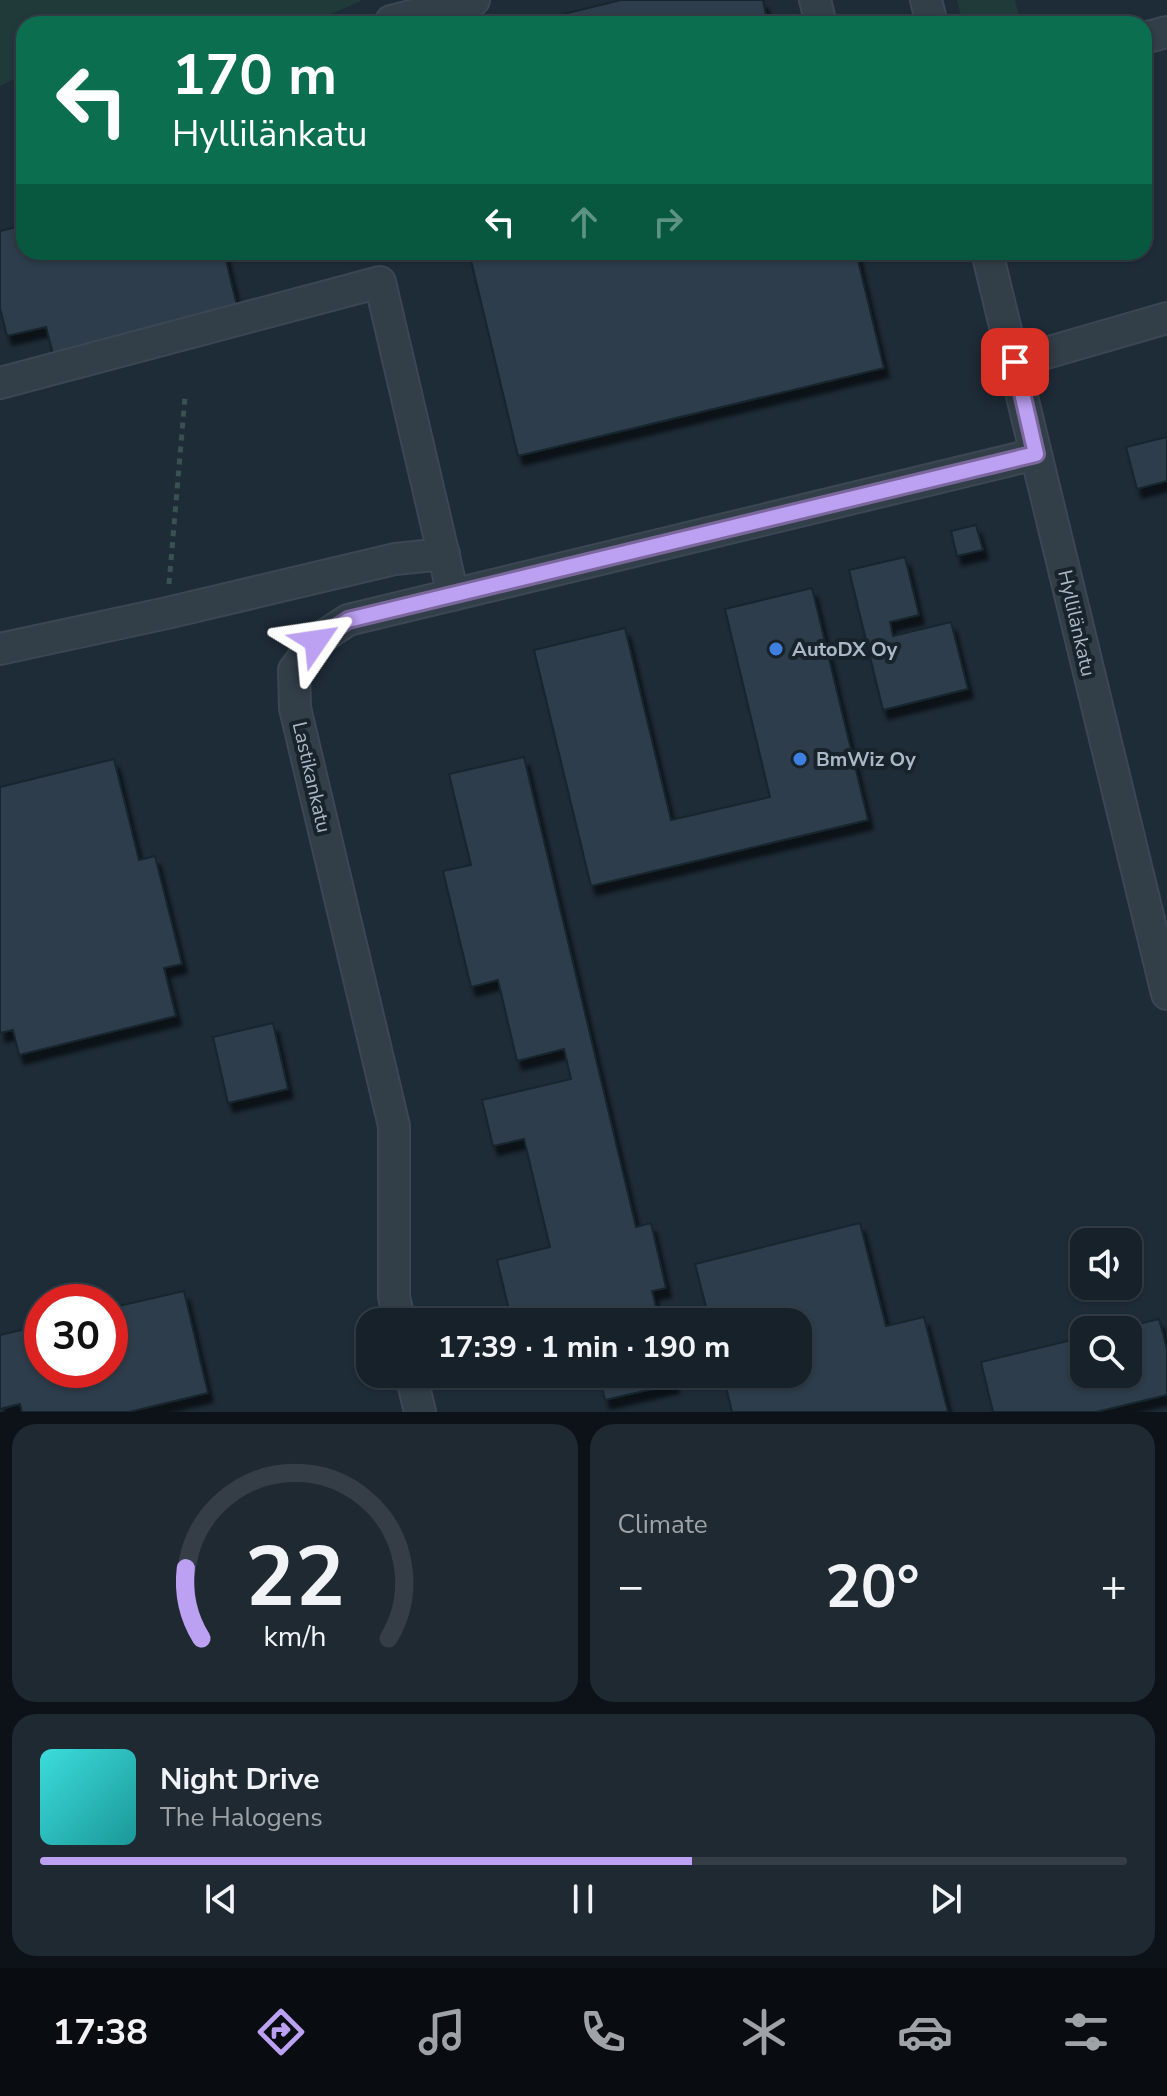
<!DOCTYPE html>
<html lang="en">
<head>
<meta charset="utf-8">
<style>
  :root { --surface:#16212a; --page:#1f2932; --text:#f1f3f6; --muted:#9ea3a8; --line:#353e47; --accent:#bca0f2 }
  body { margin:0; font-family:"Nunito Sans",sans-serif; background:var(--page); color:var(--text); height:100vh; display:flex; flex-direction:column; font-size:30px; white-space:nowrap }
  * { box-sizing:border-box; margin:0 }
  p { font-size:26px; color:var(--muted) }
  .icon { flex:none; width:44px; height:44px; fill:none; stroke:currentColor; stroke-width:2; stroke-linecap:round; stroke-linejoin:round }
  .map { position:relative; height:1412px; overflow:hidden }
  .panel { display:flex; flex-direction:column; gap:12px; padding:12px; background:#0c1217; flex:1 }
  .panel>* { flex:none }
  .top-card { position:absolute; left:16px; top:16px; width:1136px; height:244px; border-radius:24px; box-shadow:0 2px 6px #0004,0 0 0 2px var(--line); background:#0b6e4f; color:#fff; overflow:hidden }
  .tools { position:absolute; left:1070px; top:1228px; display:grid; gap:16px }
  .tools a { display:grid; place-items:center; width:72px; height:72px; border-radius:16px; background:var(--surface); box-shadow:0 2px 6px #0004,0 0 0 2px var(--line); font-size:40px }
  .speed { position:absolute; left:24px; top:1284px; display:flex; gap:16px; font-size:40px; font-weight:700; text-align:center }
  .speed>* { display:grid; place-content:center; width:104px; height:104px; border-radius:50%; background:var(--surface); box-shadow:0 2px 6px #0004,0 0 0 2px var(--line); line-height:1 }
  .speed .limit { border:12px solid #d22; background:#fff; color:#111 }
  .pin { position:absolute; display:grid; place-items:center; width:68px; height:68px; color:#fff; margin:-34px; border-radius:16px; box-shadow:0 4px 12px #0006 }
  .me { position:absolute; width:88px; margin:-44px; rotate:58deg; stroke-linejoin:round; filter:drop-shadow(0 0 6px #0008) }
  .turn { display:flex; align-items:center; gap:28px; height:168px; padding:0 24px; font-size:36px }
  .turn .icon { width:104px; height:104px; stroke-width:2.5 }
  .turn b { display:block; font-size:56px; line-height:68px }
  .lanes { display:flex; align-items:center; height:76px; padding:0 24px; background:#0003; justify-content:center; gap:40px; direction:ltr }
  .lanes .off { opacity:.35 }
  .big { font-size:60px; font-weight:700; line-height:1.1 }
  .panel .card { flex:1; display:flex; flex-direction:column; justify-content:center; gap:12px; min-width:0; padding:0 28px; border-radius:24px; background:var(--page) }
  .panel .dial { align-items:center; gap:0 }
  .dial svg { height:208px; overflow:visible; fill:none; stroke:var(--line); stroke-width:7; stroke-linecap:round; text-anchor:middle }
  .dial text { fill:var(--text); stroke:none }
  .song { display:flex; align-items:center; gap:24px }
  .cover { width:96px; height:96px; border-radius:12px; background:linear-gradient(135deg,hsl(180 70% 55%),hsl(180 70% 35%)) }
  .played { height:8px; border-radius:4px; background:linear-gradient(90deg,var(--accent) 60%,var(--line) 60%) }
  .keys { display:flex; justify-content:space-around; direction:ltr }
  .heat { display:flex; justify-content:space-between; align-items:center; font-size:44px; direction:ltr }
  .panel .tiles { flex:1; display:grid; gap:12px; grid-template-columns:1fr 1fr }
  .card:last-child { grid-column:span 2 }
  .trip { position:absolute; left:356px; top:1308px; width:456px; height:80px; border-radius:24px; background:var(--surface); box-shadow:0 2px 6px #0004,0 0 0 2px var(--line); font-weight:700; line-height:80px; text-align:center }
  .menu { display:flex; height:128px; justify-content:space-around; align-items:center; background:#090d11; color:var(--muted) }
  .menu .icon { width:56px; height:56px }
  .menu .on { color:var(--accent) }
  .menu b { font-size:36px; color:var(--text) }
  .map>svg:first-child { display:block }
  .green { fill:#203939 }
  .building { fill:#2d3e4c; stroke:#19252e; stroke-width:2; filter:url(#shadow) }
  .lines { fill:none; stroke-linecap:round; stroke-linejoin:round }
  .minor-casing { stroke:#3b4752; stroke-width:34 }
  .path { stroke:#395150; stroke-width:5; stroke-dasharray:6 6; stroke-linecap:butt }
  .minor { stroke:#323e48; stroke-width:30 }
  .route-casing { stroke:#7a689d; stroke-width:20 }
  .route { stroke:#bca0f2; stroke-width:14 }
  .shop-dot { fill:#3f7fe0; stroke:#18232c; stroke-width:3 }
  .labels { text-anchor:middle; stroke-width:8; stroke-linejoin:round; paint-order:stroke }
  .street-label { font-size:20px; fill:#acb8c5; stroke:#18232c }
  .poi-label { font-size:20px; font-weight:bold; fill:#acb8c5; stroke:#18232c; text-anchor:start }
</style>
</head>
<body>
<div class="map">
<svg width="1167" height="1412" viewBox="0 0 1167 1412">
  <defs>
    <filter id="shadow"><feDropShadow dx="5" dy="9" stdDeviation="2" flood-color="#0009"/></filter>
  </defs>
  <rect width="100%" height="100%" fill="#1e2c38"/>
  <g class="green">
    <path d="M0 0H361V1L308 24H24V74L0 86Z"/>
    <path d="M957 0H1015L1021 24H963Z"/>
  </g>
  <g class="building">
    <path d="M621 0H763L768 24H540L539 20Z"/>
    <path d="M24 225V252H224L238 310 53 354 46 327 7 336 0 308V231Z"/>
    <path d="M469 252H856L884 368 518 456Z"/>
    <path d="M1167 437V481L1137 489 1126 447Z"/>
    <path d="M976 525 983 550 957 556 951 531Z"/>
    <path d="M905 557 919 615 890 622 893 636 951 622 968 689 883 710 849 570Z"/>
    <path d="M812 588 868 820 591 886 534 650 625 628 671 820 770 797 725 609Z"/>
    <path d="M524 757 636 1227 651 1223 666 1288 652 1291 660 1322H512L497 1260 550 1247 524 1139 493 1146 482 1100 571 1079 564 1049 517 1061 498 980 471 987 443 871 471 865 449 774Z"/>
    <path d="M114 759 139 860 155 856 182 964 164 968 176 1016 19 1055 13 1030 0 1033V787Z"/>
    <path d="M273 1023 288 1089 228 1103 213 1037Z"/>
    <path d="M860 1223 886 1326 924 1317 948 1412H732L723 1374H798V1322H710L695 1264Z"/>
    <path d="M184 1291 208 1393 129 1412H22L20 1404 0 1409V1335L42 1325V1370H110V1308Z"/>
    <path d="M1159 1319 1167 1349V1395L1096 1412H993L981 1362 1084 1337V1374H1128V1330H1113Z"/>
    <path d="M599 1374H672L674 1384 605 1400Z"/>
  </g>
  <g class="lines">
    <defs>
      <g id="minor">
        <path d="M815 0 821 24"/>
        <path d="M926 0 932 24"/>
        <path d="M391 21 474 0"/>
        <path d="M1144 38 1167 32"/>
        <path d="M987 252 1167 994"/>
        <path d="M1015 362 1167 318"/>
        <path d="M0 383 380 282 453 595"/>
        <path d="M0 649 167 613 395 559 444 554"/>
        <path d="M400 1322 394 1297V1126L295 708 294 670 316 641 348 620 1036 454"/>
        <path d="M411 1374 420 1412"/>
      </g>
    </defs>
    <use href="#minor" class="minor-casing"/>
    <path class="path" d="M169 584 185 397"/>
    <use href="#minor" class="minor"/>
  </g>
  <g class="lines">
    <defs>
      <path id="route" d="M316 641 348 620 1036 454 1015 362"/>
    </defs>
    <use href="#route" class="route-casing"/>
    <use href="#route" class="route"/>
  </g>
  <g class="shop-dot">
    <circle cx="776" cy="649" r="8"/>
    <circle cx="800" cy="759" r="8"/>
  </g>
  <g class="labels">
    <g class="street-label">
      <text transform="translate(1077 623) rotate(77)" y="7">Hyllilänkatu</text>
      <text transform="translate(312 777) rotate(77)" y="7">Lastikankatu</text>
    </g>
    <g class="poi-label">
      <text x="792" y="656">AutoDX Oy</text>
      <text x="816" y="766">BmWiz Oy</text>
    </g>
  </g>
</svg>
<div class="tools">
<a><svg class="icon" aria-label="sound" viewBox="0 0 24 24"><path d="M4 9h4l5-4v14l-5-4H4zM17 9q2 3 0 6"/></svg></a>
<a><svg class="icon" aria-label="search" viewBox="0 0 24 24"><circle cx="10" cy="10" r="6"/><path d="M15 15l6 6"/></svg></a>
</div>
<div class="speed"><div class="limit">30</div></div>
<div class="pin" style="left:1015px;top:362px;background:#d93025"><svg class="icon" aria-label="arrive" viewBox="0 0 24 24"><path d="M6 21V4h12l-3 4 3 4H6"/></svg></div>
<svg class="me" style="left:316px;top:641px" viewBox="-20 -20 40 40"><path d="M0-17L14 15 0 8-14 15z" fill="#bca0f2" stroke="#fff" stroke-width="4"/></svg>
<div class="trip">17:39 · 1 min · 190 m</div>
<div class="top-card">
<div class="turn"><svg class="icon" aria-label="left" viewBox="0 0 24 24"><path d="M17 20v-9H6M10 6l-5 5 5 5"/></svg><div><b>170 m</b>Hyllilänkatu</div></div>
<div class="lanes"><svg class="icon" aria-label="left" viewBox="0 0 24 24"><path d="M17 20v-9H6M10 6l-5 5 5 5"/></svg><svg class="icon off" aria-label="ahead" viewBox="0 0 24 24"><path d="M12 20V5M6 11l6-6 6 6"/></svg><svg class="icon off" aria-label="right" viewBox="0 0 24 24"><path d="M7 20v-9h11M14 6l5 5-5 5"/></svg></div>
</div>
</div>
<section class="panel">
<div class="tiles">
<div class="card dial"><svg viewBox="0 0 100 80">
<path d="M14 69A42 42 0 1 1 86 69"/>
<path d="M14 69A42 42 0 0 1 8 42" stroke="#bca0f2"/>
<text x="50" y="56" font-size="32" font-weight="700">22</text>
<text x="50" y="72" font-size="11">km/h</text>
</svg></div>
<div class="card"><p>Climate</p>
<div class="heat"><a>−</a><b class="big">20°</b><a>+</a></div>
</div>
<div class="card">
<div class="song"><i class="cover"></i><div><b>Night Drive</b><p>The Halogens</p></div></div>
<div class="played"></div>
<div class="keys"><svg class="icon" aria-label="previous" viewBox="0 0 24 24"><path d="M18 5L8 12l10 7zM5 5v14"/></svg><svg class="icon" aria-label="pause" viewBox="0 0 24 24"><path d="M8 5v14M16 5v14"/></svg><svg class="icon" aria-label="next" viewBox="0 0 24 24"><path d="M6 5l10 7-10 7zM19 5v14"/></svg></div>
</div>
</div>
</section>
<nav class="menu">
<b>17:38</b>
<svg class="icon on" aria-label="directions" viewBox="0 0 24 24"><path d="M12 3l9 9-9 9-9-9zM9 14v-3h6M13 9l2 2-2 2"/></svg>
<svg class="icon" aria-label="music" viewBox="0 0 24 24"><path d="M9 18V5l10-2v13"/><circle cx="6" cy="18" r="3"/><circle cx="16" cy="16" r="3"/></svg>
<svg class="icon" aria-label="phone" viewBox="0 0 24 24"><path d="M5 4h4l2 5-3 2q2 4 5 5l2-3 5 2v4C11 20 4 13 5 4z"/></svg>
<svg class="icon" aria-label="climate" viewBox="0 0 24 24"><path d="M12 3v18M4 7l16 10M4 17L20 7"/></svg>
<svg class="icon" aria-label="car" viewBox="0 0 24 24"><path d="M5 17H2v-5l4-1 3-4h7l3 4 3 1v5h-3M9 17h6M6 11h13"/><circle cx="7" cy="17" r="2"/><circle cx="17" cy="17" r="2"/></svg>
<svg class="icon" aria-label="filters" viewBox="0 0 24 24"><path d="M4 7h16M4 17h16"/><circle cx="9" cy="7" r="2"/><circle cx="15" cy="17" r="2"/></svg>
</nav>
</body>
</html>
